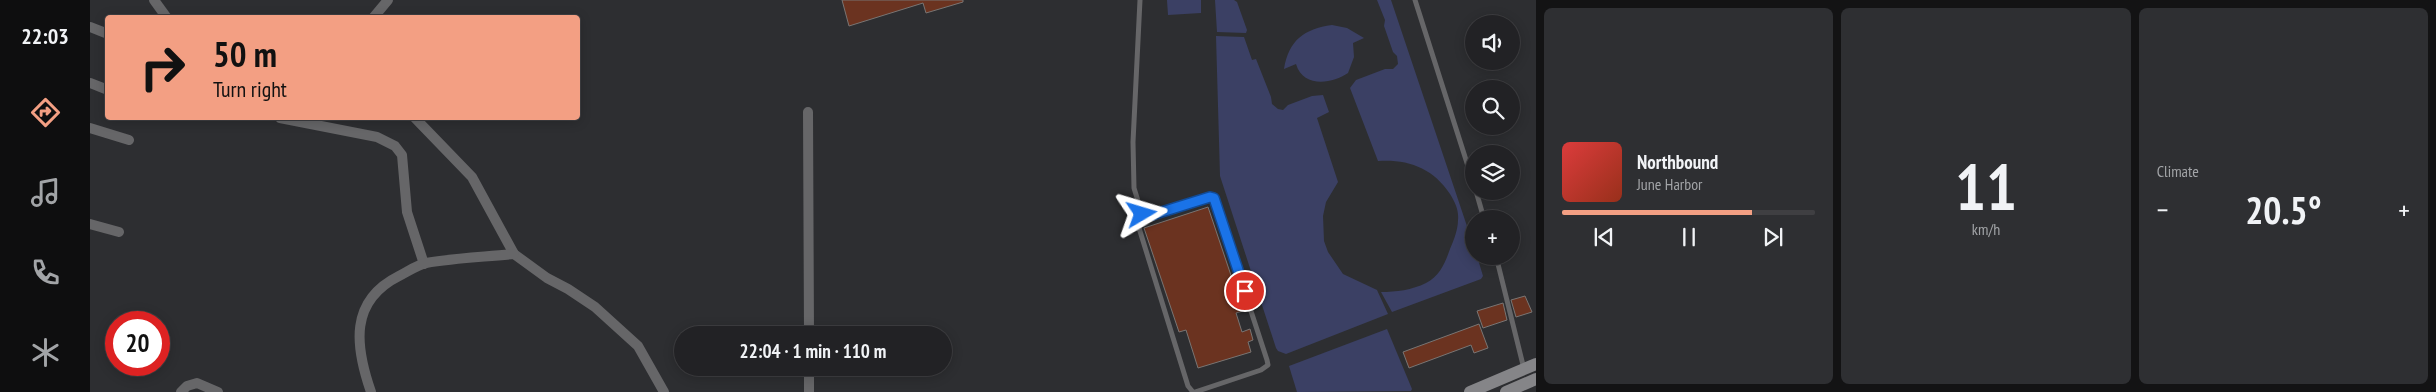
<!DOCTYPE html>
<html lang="en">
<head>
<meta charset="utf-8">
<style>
  :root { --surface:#222225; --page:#2e2f32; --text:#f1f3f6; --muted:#a2a4a7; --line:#3f3f42; --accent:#f39f83 }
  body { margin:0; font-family:"PT Sans Narrow",sans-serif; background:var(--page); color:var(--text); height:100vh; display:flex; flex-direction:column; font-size:19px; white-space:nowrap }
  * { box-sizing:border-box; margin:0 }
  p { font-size:16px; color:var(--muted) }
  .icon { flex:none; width:28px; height:28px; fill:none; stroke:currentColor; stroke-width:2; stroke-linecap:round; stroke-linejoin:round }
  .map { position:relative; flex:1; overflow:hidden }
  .sheet { display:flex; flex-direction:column; gap:8px; padding:8px; background:#131314; width:900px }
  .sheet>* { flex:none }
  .guide { position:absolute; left:15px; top:15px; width:475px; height:105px; border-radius:5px; box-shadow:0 2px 12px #0003,0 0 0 1px var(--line); background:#f39f83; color:#111; overflow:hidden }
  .tools { position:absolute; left:1375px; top:15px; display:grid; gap:10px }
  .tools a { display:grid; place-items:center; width:55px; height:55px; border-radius:50%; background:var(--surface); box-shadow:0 2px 12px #0003,0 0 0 1px var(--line); font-size:25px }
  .speed { position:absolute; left:15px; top:311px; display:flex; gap:10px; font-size:25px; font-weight:700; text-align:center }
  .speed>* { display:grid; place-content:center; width:65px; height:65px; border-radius:50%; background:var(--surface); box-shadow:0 2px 12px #0003,0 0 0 1px var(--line); line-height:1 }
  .speed .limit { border:8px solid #d22; background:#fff; color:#111 }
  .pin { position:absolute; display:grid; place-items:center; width:42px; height:42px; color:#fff; margin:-21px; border:2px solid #fff; border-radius:50%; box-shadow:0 1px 5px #0007 }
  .me { position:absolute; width:55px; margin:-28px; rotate:83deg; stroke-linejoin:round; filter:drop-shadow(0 0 4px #0008) }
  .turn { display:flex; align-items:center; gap:18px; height:105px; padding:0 25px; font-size:22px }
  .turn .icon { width:65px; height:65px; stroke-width:2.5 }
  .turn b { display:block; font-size:35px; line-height:42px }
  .big { font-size:38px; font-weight:700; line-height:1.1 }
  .sheet .card { flex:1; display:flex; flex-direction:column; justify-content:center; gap:8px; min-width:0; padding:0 18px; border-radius:8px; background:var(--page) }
  .sheet .dial { align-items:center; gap:0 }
  .dial b { font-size:65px; line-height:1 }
  .song { display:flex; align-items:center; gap:15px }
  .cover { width:60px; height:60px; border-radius:8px; background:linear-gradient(135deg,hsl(0 70% 55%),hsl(10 70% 35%)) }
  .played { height:5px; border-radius:2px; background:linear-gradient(90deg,var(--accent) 75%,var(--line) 75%) }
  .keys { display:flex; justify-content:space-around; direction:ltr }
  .heat { display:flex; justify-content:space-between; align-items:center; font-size:28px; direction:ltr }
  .sheet .tiles { flex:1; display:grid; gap:8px; grid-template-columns:repeat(3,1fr) }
  .trip { position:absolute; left:584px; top:326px; width:278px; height:50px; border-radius:25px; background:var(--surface); box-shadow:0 2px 12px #0003,0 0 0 1px var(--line); font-weight:700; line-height:50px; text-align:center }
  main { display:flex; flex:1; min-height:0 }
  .tab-bar { display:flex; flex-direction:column; width:90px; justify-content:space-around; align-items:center; background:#0e0e0f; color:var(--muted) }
  .tab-bar .icon { width:35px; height:35px }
  .tab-bar .current { color:var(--accent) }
  .tab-bar b { font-size:22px; color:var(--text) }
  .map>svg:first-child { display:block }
  .green { fill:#3b4064 }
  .building { fill:#6b3320; stroke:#797573 }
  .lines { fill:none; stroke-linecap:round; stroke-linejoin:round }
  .lane { stroke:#666668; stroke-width:5 }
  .street { stroke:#666668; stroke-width:10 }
  .secondary { stroke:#858588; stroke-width:12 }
  .route-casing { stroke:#114b97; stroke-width:12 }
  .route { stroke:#1a73e8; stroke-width:9 }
</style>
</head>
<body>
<main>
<nav class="tab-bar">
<b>22:03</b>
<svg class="icon current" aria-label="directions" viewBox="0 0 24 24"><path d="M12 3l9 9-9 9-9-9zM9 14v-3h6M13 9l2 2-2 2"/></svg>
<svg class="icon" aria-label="music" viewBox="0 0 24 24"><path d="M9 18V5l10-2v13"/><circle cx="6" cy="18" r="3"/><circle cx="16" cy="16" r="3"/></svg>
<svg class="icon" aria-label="phone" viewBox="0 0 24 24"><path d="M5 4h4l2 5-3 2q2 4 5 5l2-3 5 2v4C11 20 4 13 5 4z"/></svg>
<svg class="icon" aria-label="climate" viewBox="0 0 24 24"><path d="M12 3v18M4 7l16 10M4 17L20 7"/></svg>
</nav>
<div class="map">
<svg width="1446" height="392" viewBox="0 0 1446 392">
  <rect width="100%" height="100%" fill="#2d2e31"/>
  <g class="green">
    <path d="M1077 0H1111V13L1078 15Z"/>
    <path d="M1125 0H1144L1147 2 1157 30 1156 33 1127 32Z"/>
    <path d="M1287 0H1301L1384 247V256H1387L1393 276 1391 279 1302 312 1291 292C1306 292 1322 290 1336 283 1350 276 1355 263 1360 249 1364 240 1368 229 1368 220 1369 210 1365 202 1360 194 1343 168 1318 159 1288 161L1260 88 1266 80 1295 69H1303L1308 64 1307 56 1303 52 1294 26 1295 20Z"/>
    <path d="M1242 25 1257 28 1274 38 1263 43 1264 57 1258 73C1242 84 1213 88 1206 64L1194 69C1199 40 1214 29 1242 25Z"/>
    <path d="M1126 36 1154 37 1162 60 1166 59 1181 97 1182 104 1188 109 1193 110 1198 105 1222 96 1233 95 1239 112 1227 118 1248 182 1236 202 1233 216 1234 241 1238 252 1253 274 1287 290 1298 314 1196 354 1188 351 1186 348 1130 176Z"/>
    <path d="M1297 329 1322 389 1321 391 1207 392 1199 366Z"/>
  </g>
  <g class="building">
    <path d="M752 0H873V2L836 13 833 3 759 26Z"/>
    <path d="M1118 207 1153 311 1146 313 1152 332 1160 329 1163 340 1158 342 1161 352 1108 368 1096 330 1089 332 1054 228Z"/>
    <path d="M1435 296 1442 312 1426 317 1421 300Z"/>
    <path d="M1413 303 1417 320 1393 328 1387 311Z"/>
    <path d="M1389 324 1398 348 1384 353 1381 345 1319 368 1313 352Z"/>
  </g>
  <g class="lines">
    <g class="lane">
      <path d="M1050 0 1043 142 1044 188 1052 214 1049 228 1098 386 1103 392"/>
      <path d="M1325 0 1384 185"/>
      <path d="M1386 191 1394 219"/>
      <path d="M1052 214 1062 215 1120 197 1124 198 1177 360 1178 365 1171 370 1105 392"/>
      <path d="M1406 256 1434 369"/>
    </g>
    <g class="street">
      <path d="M64 0 77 18"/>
      <path d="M283 18 298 0"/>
      <path d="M0 27 18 34"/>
      <path d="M0 83 18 90"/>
      <path d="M718 112 719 335"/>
      <path d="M190 118 287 137 305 146 312 155 317 212 334 264"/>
      <path d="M325 118 382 177 424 254 457 278 478 289 505 307 548 346 574 392"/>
      <path d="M0 128 39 140"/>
      <path d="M0 224 29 232"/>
      <path d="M719 368V392"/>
      <path d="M91 392 97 386 107 383 128 392"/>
      <path d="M281 392C265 346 259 301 309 276 317 272 327 265 336 263 365 258 395 257 424 254"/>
    </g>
    <g class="secondary">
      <path d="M1380 392 1446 364"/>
      <path d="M1416 392 1446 379"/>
    </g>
  </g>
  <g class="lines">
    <defs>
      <path id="route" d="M1052 214 1062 215 1120 197 1124 198 1155 291"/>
    </defs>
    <use href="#route" class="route-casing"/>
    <use href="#route" class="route"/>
  </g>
</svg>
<div class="tools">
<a><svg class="icon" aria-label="sound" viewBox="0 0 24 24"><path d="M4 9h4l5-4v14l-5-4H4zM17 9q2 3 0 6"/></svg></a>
<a><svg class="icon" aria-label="search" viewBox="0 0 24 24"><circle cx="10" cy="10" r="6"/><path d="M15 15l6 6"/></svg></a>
<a><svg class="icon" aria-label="layers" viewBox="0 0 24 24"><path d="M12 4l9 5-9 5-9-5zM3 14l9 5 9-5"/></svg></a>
<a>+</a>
</div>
<div class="speed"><div class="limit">20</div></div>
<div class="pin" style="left:1155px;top:291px;background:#d93025"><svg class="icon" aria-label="arrive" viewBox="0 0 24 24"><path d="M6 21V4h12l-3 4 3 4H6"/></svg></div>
<svg class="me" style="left:1052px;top:214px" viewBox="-20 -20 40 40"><path d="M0-17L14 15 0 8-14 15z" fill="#1a73e8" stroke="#fff" stroke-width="4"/></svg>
<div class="trip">22:04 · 1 min · 110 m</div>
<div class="guide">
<div class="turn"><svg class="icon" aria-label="right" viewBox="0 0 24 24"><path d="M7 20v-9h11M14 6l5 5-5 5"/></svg><div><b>50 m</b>Turn right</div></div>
</div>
</div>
<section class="sheet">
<div class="tiles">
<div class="card">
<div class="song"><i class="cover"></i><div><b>Northbound</b><p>June Harbor</p></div></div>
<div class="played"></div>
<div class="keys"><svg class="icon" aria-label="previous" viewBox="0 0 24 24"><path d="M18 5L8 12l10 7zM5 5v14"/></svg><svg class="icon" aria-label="pause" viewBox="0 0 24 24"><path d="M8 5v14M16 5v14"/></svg><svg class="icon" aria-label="next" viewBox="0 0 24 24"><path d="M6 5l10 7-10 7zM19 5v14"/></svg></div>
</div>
<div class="card dial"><b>11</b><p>km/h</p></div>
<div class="card"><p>Climate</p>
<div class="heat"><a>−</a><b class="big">20.5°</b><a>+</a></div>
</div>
</div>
</section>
</main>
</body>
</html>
